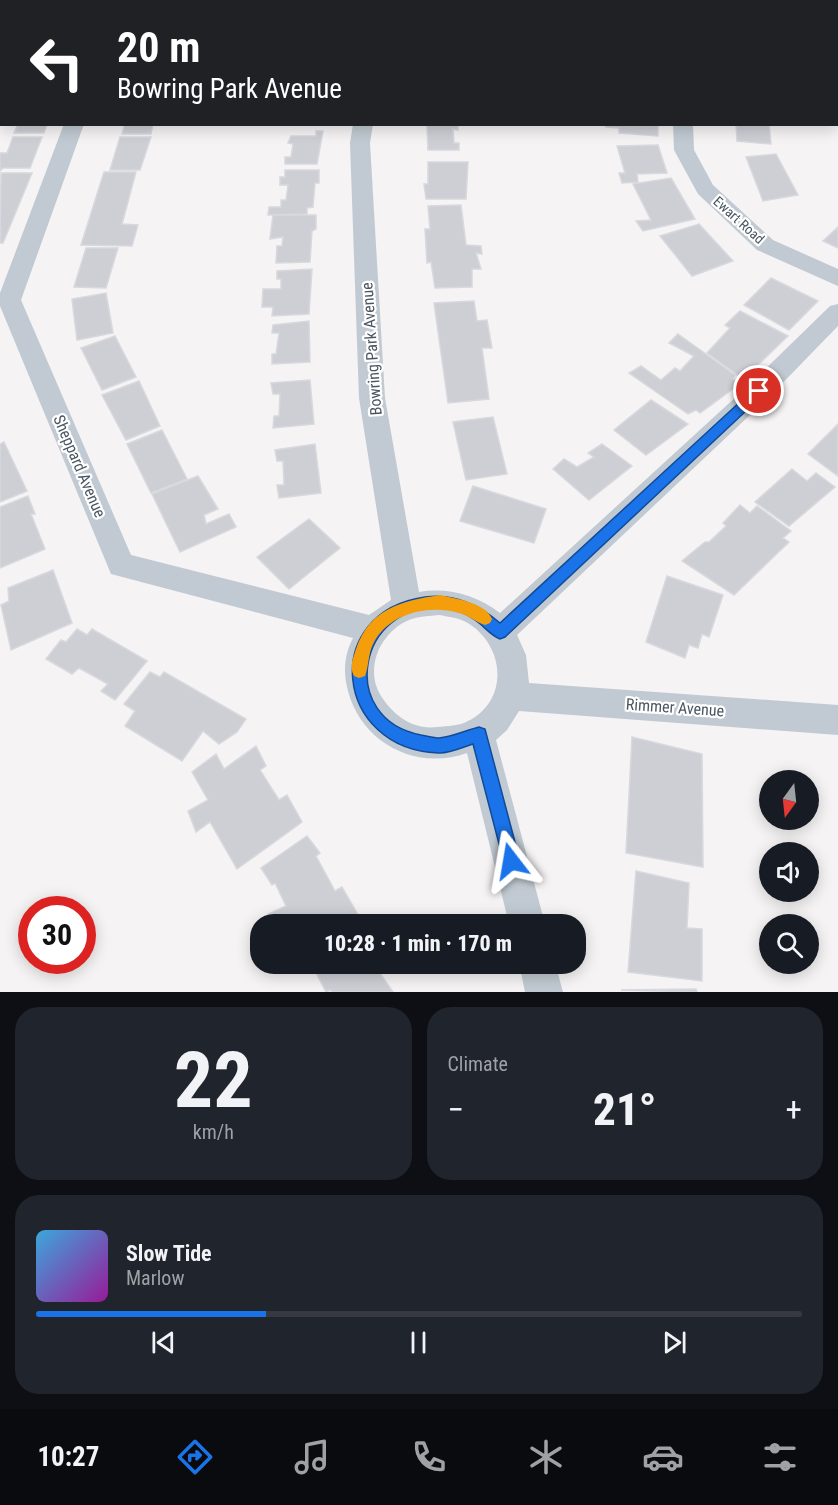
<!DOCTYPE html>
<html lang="en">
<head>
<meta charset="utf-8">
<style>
  :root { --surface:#171b24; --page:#20242c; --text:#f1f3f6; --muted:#9ea1a6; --line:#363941; --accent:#1a73e8 }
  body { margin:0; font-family:"Roboto Condensed",sans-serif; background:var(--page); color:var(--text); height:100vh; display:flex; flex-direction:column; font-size:22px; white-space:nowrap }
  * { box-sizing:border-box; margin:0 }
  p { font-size:20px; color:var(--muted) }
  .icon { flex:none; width:33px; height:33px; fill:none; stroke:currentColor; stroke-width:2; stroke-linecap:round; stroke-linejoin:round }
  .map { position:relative; height:992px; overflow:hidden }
  .side { display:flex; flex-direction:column; gap:15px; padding:15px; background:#0d0f14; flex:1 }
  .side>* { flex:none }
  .top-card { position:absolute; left:0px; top:0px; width:838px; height:126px; box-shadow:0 3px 15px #0003; background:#202124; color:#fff; overflow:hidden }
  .needle { width:39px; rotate:195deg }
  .fabs { position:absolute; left:759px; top:770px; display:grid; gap:12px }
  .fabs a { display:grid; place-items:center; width:60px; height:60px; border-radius:50%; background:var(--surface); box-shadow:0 3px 15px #0003; font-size:30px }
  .speed { position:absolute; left:18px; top:896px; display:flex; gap:12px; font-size:30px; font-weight:700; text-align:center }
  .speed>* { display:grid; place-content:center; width:78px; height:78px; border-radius:50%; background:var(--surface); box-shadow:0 3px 15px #0003; line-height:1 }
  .speed .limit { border:9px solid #d22; background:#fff; color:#111 }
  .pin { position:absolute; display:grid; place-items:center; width:51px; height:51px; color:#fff; margin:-26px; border:3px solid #fff; border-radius:50%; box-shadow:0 2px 6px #0007 }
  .me { position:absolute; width:66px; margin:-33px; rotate:346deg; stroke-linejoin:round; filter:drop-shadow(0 0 4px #0008) }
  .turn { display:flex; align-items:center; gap:21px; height:126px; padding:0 18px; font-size:27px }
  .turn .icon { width:78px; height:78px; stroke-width:2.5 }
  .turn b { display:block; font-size:42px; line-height:51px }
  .big { font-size:45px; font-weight:800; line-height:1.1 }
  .side .tile { flex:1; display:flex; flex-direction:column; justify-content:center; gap:9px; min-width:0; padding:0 21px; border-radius:24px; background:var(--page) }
  .side .dial { align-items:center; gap:0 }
  .dial b { font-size:78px; line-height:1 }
  .song { display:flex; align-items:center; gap:18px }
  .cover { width:72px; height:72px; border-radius:9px; background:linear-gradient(135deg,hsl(200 70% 55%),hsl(300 70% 35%)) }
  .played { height:6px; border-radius:3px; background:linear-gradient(90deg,var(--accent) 30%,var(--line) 30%) }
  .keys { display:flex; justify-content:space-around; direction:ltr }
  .heat { display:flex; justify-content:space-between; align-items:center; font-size:33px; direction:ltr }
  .side .tiles { flex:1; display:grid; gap:15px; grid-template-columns:1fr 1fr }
  .tile:last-child { grid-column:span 2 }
  .trip { position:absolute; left:250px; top:914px; width:336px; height:60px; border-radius:24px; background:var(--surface); box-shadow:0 3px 15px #0003; font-weight:800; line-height:60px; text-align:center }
  .menu { display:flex; height:96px; justify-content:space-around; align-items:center; background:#090b0e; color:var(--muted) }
  .menu .icon { width:42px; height:42px }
  .menu .on { color:var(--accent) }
  .menu b { font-size:27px; color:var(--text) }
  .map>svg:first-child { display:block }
  .building { fill:#cdcfd5; stroke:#d7d9de; stroke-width:1.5 }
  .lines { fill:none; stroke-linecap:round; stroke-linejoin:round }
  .street { fill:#c1cad2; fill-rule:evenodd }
  .route { fill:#1a73e8; stroke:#114b97; stroke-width:1.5 }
  .slow { fill:#f59e0b }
  .labels { text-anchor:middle; stroke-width:4.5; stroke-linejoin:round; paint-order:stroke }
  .far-street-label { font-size:14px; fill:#4a5661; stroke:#fff }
  .street-label { font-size:16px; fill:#4a5661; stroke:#fff }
</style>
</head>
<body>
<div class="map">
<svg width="838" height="992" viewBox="0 0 838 992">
  <rect width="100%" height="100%" fill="#f5f3f3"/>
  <g class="building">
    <path d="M18 124H47L44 133H14Z"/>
    <path d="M125 124H153L151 134H122Z"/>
    <path d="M427 124H458V130L453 129 454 143H459V150H428Z"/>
    <path d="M606 124H658V136L619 133V128L606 127Z"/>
    <path d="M736 124H769L771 144 737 141Z"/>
    <path d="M316 131H323L317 164H285V157H291L293 144 288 143 291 136H316Z"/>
    <path d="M13 137H42L30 168H3L0 171V153H7Z"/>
    <path d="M120 137H151L140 170H110Z"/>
    <path d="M658 145 667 173 637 174 638 182 622 183 619 173H625L617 146Z"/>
    <path d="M776 154 798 195 763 201 746 157Z"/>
    <path d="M428 162H468L466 199H426L424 184H428Z"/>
    <path d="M285 170H319V183H315L313 207 307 208V214L268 215 269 207H281V200H286L288 185H280V177H285Z"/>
    <path d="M104 172H136L122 224 138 225 132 246 81 245Z"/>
    <path d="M1 173H32L3 243H0Z"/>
    <path d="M671 178 695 219 643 231 636 221 651 220 633 184Z"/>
    <path d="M461 205 466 245 481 246 482 254 476 253 481 269H472V287L435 288 431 262 427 263 425 229H430L428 206Z"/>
    <path d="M273 215H316V229L312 231 310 262 276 263 277 246H282L283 237 270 239Z"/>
    <path d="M699 224 733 261 692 276 660 236Z"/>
    <path d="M838 227V248L823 241Z"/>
    <path d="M86 248H118L106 288 74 287Z"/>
    <path d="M312 269 309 314 272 316 273 307H262L263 289H281V279H277V271Z"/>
    <path d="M771 278 818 301 789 330 744 305Z"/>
    <path d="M106 293 113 333 77 340 72 299Z"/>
    <path d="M474 301 477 321 487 320 492 348H482L489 399 448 403 434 303Z"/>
    <path d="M740 311 788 336 743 379 707 353 730 328 725 325Z"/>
    <path d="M309 321 310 362 272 364V354H276L279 333H272L273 325Z"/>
    <path d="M678 334 735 375 732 379 741 383 700 413 696 410 688 414 629 373 641 366 661 380 675 368 680 371 694 356 669 343Z"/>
    <path d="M115 336 136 377 102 390 81 348Z"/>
    <path d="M310 380 314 424 273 428 274 416H279L280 394H273L271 383Z"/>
    <path d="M139 381 160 426 126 440 102 395Z"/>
    <path d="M651 400 688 424 646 455 614 430Z"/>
    <path d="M493 417 507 474 466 480 453 422Z"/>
    <path d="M838 424V476L808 454Z"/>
    <path d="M162 430 187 479 151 493 127 444Z"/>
    <path d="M4 442 27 491 0 502V444Z"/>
    <path d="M315 444 321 493 279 498 277 485H284L283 461H277L275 450Z"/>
    <path d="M602 444 632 466 589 500 553 469 564 459 577 467 594 457 588 453Z"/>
    <path d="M792 469 807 481 816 473 835 487 789 526 755 502Z"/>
    <path d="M198 476 218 509 204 515 206 524 229 514 236 527 180 552 152 494Z"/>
    <path d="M473 486 546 509 534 543 460 521Z"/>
    <path d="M28 496 35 514H31L45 549 0 568V507Z"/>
    <path d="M740 505 750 513 757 506 791 531 783 538 789 542 734 595 682 561 705 542H709L726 526 723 523Z"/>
    <path d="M309 519 340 548 289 589 257 557Z"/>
    <path d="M53 570 72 623 11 650 1 605 9 601 8 588Z"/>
    <path d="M667 576 723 595 709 637 702 634 698 648 689 645 685 658 646 642Z"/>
    <path d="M77 629 87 635 92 629 147 661 115 700 101 691 108 684 79 668 72 674 46 659 61 640 66 642Z"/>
    <path d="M150 672 160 677 164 672 246 719 237 732 219 744 203 731 182 761 125 726 135 711 124 704Z"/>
    <path d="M632 737 702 754 703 867 626 853Z"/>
    <path d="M256 746 266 766 260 770 279 800 287 795 302 822 237 869 210 822 196 832 188 811 208 800 192 772 216 754 224 769Z"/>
    <path d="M307 836 320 853 316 856 335 891 342 887 360 918 351 924H273L268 914 286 906 275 883 272 885 261 868Z"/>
    <path d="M636 871 689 883 687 928 702 929V981L628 972Z"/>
    <path d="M311 963H373L393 992H332L331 990 326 992Z"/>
    <path d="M696 989 697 992 621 990Z"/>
  </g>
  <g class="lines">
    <g class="street">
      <path d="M113 0H129L112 2Z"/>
      <rect x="375" y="0" width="16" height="2"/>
      <rect x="671" y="0" width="16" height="2"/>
      <path d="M64 124H84L21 300 131 555 369 615 391 600 359 398 350 143 353 124H373L370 143 385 398 419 592C448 587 476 595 500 613L750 384 830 306 838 304V326L768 398 517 635 526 655 529 683 838 705V735L519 711 507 730 496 740 545 924H509L467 753C417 771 362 744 348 691 343 673 344 655 353 638L111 574 0 306V293ZM440 615C449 617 459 618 466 622 505 644 510 700 468 721 459 726 448 726 437 727 413 730 394 716 381 696 364 669 380 632 409 620 418 616 430 616 440 615Z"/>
      <path d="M673 124H693L694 150 713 185 773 240 838 269V286L757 250 698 194 674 150Z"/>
      <path d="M519 963H555L563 992H525Z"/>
    </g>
  </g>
  <path class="route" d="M759 386 764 388 765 391 764 394 505 637 500 639C490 635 484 626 475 620 466 613 452 609 441 608 357 603 337 719 421 735 427 736 434 738 439 738 452 737 467 730 479 727L485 729 520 861 517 867 511 870 505 867 473 744C463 747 449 754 438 753 334 749 319 612 425 597 454 593 478 604 500 623L755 388Z"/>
  <path class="slow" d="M440 595C456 599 485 602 492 619L490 623 485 625C476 622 468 615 459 613 429 604 388 613 373 644 368 654 369 666 365 676L359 678 354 676C349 666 353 659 356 649 370 608 402 601 440 595Z"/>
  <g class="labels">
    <g class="far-street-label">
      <text transform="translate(739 220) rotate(42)" y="5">Ewart Road</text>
    </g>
    <g class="street-label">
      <text transform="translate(371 349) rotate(-94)" y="6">Bowring Park Avenue</text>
      <text transform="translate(80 466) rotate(67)" y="6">Sheppard Avenue</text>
      <text transform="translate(675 707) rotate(4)" y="6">Rimmer Avenue</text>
    </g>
  </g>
</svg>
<div class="fabs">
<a><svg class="needle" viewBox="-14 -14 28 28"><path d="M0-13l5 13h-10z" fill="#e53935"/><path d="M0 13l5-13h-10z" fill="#9ea1a6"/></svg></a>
<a><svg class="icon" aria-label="sound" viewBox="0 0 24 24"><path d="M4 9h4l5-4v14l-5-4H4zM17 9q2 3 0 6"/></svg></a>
<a><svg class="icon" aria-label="search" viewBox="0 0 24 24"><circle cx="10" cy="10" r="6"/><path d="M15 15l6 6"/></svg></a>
</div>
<div class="speed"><div class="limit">30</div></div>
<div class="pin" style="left:759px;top:391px;background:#d93025"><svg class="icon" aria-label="arrive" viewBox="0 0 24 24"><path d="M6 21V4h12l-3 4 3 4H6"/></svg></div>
<svg class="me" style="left:511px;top:861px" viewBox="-20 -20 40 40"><path d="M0-17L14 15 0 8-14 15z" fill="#1a73e8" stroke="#fff" stroke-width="4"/></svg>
<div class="trip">10:28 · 1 min · 170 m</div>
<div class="top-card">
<div class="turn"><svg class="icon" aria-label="left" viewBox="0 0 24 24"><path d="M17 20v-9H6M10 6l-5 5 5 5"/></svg><div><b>20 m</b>Bowring Park Avenue</div></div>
</div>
</div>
<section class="side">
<div class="tiles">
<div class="tile dial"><b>22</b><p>km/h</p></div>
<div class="tile"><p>Climate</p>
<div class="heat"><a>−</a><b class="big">21°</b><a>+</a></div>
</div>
<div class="tile">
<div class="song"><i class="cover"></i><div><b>Slow Tide</b><p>Marlow</p></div></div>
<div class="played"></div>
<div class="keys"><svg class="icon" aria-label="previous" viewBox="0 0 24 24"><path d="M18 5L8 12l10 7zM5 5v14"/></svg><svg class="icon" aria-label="pause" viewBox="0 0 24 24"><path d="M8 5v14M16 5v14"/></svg><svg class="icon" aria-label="next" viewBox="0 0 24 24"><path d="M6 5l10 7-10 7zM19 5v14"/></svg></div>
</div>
</div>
</section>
<nav class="menu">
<b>10:27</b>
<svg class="icon on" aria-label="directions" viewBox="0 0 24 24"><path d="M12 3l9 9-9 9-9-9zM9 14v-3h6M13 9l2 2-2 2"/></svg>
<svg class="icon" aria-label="music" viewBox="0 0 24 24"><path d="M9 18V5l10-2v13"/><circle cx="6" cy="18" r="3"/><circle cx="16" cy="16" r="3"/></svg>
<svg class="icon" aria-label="phone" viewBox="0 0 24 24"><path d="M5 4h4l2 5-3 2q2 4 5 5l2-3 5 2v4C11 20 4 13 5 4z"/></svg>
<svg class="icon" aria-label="climate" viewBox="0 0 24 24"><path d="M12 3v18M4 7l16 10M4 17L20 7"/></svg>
<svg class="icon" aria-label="car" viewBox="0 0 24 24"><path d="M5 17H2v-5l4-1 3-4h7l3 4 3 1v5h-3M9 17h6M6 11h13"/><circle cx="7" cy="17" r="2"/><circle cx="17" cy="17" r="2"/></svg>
<svg class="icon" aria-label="filters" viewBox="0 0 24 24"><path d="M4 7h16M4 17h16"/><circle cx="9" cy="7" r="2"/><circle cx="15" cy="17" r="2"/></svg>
</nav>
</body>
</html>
